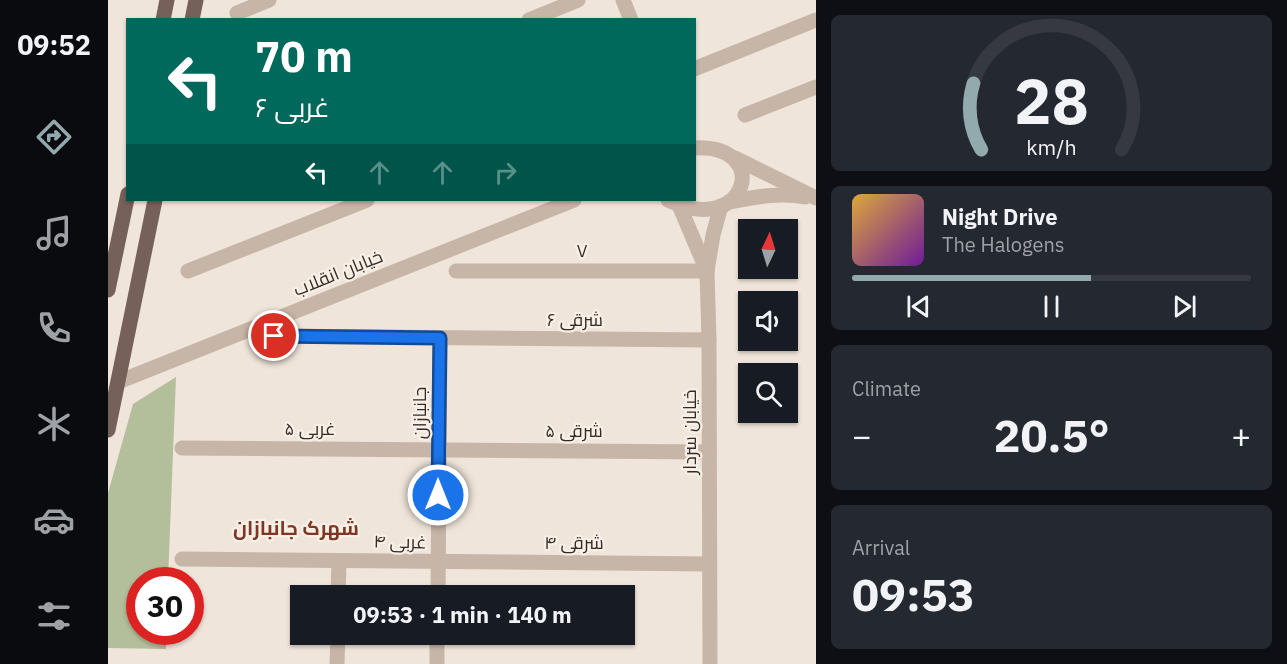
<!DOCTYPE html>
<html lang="en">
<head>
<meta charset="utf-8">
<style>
  :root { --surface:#171b24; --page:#242831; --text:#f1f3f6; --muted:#9ea1a6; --line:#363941; --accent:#92aaad }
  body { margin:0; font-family:"IBM Plex Sans",Cairo,sans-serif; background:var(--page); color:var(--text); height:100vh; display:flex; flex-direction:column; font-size:22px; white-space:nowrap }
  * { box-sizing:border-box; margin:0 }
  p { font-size:20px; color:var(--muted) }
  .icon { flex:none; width:33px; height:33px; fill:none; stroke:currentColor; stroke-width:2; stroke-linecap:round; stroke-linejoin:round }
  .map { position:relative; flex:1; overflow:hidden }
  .drawer { display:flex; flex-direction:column; gap:15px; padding:15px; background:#0d0f14; width:471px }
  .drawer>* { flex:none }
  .top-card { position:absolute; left:18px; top:18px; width:570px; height:183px; border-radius:0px; box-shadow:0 2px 4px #0004; background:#00695c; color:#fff; overflow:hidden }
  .needle { width:39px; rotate:4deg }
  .controls { position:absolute; left:630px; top:219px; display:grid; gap:12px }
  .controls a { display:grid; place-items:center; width:60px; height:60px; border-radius:0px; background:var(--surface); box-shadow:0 2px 4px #0004; font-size:30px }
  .speed { position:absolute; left:18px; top:567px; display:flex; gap:12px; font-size:30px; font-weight:700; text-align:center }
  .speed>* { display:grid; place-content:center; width:78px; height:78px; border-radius:50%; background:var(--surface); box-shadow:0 2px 4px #0004; line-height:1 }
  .speed .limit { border:9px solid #d22; background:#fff; color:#111 }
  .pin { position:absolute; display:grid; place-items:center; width:51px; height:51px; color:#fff; margin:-26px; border:3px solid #fff; border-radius:50%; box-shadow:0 2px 6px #0007 }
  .me { position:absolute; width:66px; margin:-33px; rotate:0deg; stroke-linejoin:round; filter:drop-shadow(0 0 4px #0008) }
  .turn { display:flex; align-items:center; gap:21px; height:126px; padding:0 30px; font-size:27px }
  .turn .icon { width:78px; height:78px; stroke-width:2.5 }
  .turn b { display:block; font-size:42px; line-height:51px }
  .lanes { display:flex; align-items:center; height:57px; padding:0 30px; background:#0003; justify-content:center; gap:30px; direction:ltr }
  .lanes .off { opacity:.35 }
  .big { font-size:45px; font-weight:700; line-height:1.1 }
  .drawer .tile { flex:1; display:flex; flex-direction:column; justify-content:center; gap:9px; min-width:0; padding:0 21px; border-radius:9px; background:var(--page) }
  .drawer .dial { align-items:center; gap:0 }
  .dial svg { height:156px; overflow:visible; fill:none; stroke:var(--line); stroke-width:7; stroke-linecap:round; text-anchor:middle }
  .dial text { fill:var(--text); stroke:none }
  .song { display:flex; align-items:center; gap:18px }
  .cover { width:72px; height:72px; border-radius:9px; background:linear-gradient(135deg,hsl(40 70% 55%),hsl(280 70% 35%)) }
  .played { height:6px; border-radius:3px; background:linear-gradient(90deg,var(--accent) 60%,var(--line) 60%) }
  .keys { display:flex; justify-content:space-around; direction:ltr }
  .heat { display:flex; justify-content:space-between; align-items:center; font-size:33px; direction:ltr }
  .trip { position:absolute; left:182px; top:585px; width:345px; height:60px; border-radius:0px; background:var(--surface); box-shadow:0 2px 4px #0004; font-weight:700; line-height:60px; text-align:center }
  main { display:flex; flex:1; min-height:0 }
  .tab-bar { display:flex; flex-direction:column; width:108px; justify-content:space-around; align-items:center; background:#090b0e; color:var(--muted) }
  .tab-bar .icon { width:42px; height:42px }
  .tab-bar .on { color:var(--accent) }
  .tab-bar b { font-size:27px; color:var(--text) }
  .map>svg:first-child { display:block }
  .green { fill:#b3be9b }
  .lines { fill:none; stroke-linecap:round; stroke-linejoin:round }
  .minor { stroke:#c7b5a7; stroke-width:15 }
  .major { stroke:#756159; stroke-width:15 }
  .route-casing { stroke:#114b97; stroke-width:15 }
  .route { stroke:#1a73e8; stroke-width:10 }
  .labels { text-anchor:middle; stroke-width:4.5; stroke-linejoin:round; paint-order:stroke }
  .street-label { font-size:18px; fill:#342b27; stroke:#f8efe6 }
  .neighbourhood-label { font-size:20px; font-weight:bold; fill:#7e3724; stroke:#f8efe6 }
</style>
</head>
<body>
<main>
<nav class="tab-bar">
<b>09:52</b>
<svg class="icon on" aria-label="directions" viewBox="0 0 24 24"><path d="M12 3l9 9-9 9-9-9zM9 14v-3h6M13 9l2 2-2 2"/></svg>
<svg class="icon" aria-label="music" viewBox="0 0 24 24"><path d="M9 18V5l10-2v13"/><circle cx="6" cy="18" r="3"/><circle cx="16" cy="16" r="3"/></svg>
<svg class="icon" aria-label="phone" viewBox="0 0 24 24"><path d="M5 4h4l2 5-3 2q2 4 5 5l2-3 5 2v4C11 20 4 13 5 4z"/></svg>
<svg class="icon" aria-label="climate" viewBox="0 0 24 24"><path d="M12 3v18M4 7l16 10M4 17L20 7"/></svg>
<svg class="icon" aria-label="car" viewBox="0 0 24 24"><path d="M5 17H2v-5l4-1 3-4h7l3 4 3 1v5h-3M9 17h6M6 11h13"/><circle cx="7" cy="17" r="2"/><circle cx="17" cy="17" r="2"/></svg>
<svg class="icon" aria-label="filters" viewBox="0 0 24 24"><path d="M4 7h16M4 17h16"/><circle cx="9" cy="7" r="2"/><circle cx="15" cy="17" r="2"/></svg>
</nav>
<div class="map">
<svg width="708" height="664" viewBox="0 0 708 664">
  <rect width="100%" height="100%" fill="#f0e5da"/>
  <path class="green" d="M68 377 60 580H32V632H58V649L0 648V493L25 404Z"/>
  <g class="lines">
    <g class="minor">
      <path d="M515 0 523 20"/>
      <path d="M129 13 161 0"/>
      <path d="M421 20 470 0"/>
      <path d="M586 69 708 20"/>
      <path d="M637 115 708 87"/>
      <path d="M627 158 708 198"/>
      <path d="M560 200C639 239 666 144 586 148"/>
      <path d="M622 202C646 197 673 192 697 197"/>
      <path d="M571 205 599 271 601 340 602 664"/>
      <path d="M80 271 259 200"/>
      <path d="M348 271H599"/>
      <path d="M599 271 605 235 613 206"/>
      <path d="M166 336 601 340"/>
      <path d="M10 382 466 200"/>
      <path d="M74 448 601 452"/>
      <path d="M74 559 601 564"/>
      <path d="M230 596 231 561"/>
      <path d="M330 596 332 338"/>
      <path d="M229 664 230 634"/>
      <path d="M329 664V634"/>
    </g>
    <g class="major">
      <path d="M55 20 59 0"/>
      <path d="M84 20 88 0"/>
      <path d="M0 290 20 194"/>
      <path d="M0 430 47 200"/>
    </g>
  </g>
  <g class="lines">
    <defs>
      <path id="route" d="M166 336 332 338 330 495"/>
    </defs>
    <use href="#route" class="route-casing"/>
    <use href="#route" class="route"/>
  </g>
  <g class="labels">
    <g class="street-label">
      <text x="474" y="257">۷</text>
      <text transform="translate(230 273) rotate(-22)" y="6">خیابان انقلاب</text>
      <text x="467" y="326">۶ شرقی</text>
      <text transform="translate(312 413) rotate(-90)" y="6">جانبازان</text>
      <text x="202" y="435">۵ غربی</text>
      <text x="466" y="437">۵ شرقی</text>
      <text transform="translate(582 432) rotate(-90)" y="6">خیابان سردار</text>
      <text transform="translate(292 542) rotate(1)" y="6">۴ غربی</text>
      <text x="466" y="549">۴ شرقی</text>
    </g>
    <g class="neighbourhood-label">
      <text x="188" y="535">شهرک جانبازان</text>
    </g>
  </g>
</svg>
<div class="controls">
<a><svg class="needle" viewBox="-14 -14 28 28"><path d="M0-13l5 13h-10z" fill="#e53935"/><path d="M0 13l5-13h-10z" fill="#9ea1a6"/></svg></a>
<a><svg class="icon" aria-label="sound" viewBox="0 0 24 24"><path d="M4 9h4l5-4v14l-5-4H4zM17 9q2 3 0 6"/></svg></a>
<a><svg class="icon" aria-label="search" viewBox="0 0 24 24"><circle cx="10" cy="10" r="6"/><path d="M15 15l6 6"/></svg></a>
</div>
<div class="speed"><div class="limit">30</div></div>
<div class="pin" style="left:166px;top:336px;background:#d93025"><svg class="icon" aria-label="arrive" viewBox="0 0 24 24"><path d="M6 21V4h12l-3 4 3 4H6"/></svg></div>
<svg class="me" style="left:330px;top:495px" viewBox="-20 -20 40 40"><circle r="17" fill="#1a73e8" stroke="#fff" stroke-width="3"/><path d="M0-11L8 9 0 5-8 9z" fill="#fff"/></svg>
<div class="trip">09:53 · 1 min · 140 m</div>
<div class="top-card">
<div class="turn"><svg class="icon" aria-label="left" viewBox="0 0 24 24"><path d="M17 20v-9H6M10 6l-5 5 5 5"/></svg><div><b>70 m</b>۶ غربی</div></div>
<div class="lanes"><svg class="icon" aria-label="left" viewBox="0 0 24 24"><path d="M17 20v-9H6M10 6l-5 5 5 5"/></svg><svg class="icon off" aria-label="ahead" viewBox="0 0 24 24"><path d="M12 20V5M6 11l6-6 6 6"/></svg><svg class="icon off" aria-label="ahead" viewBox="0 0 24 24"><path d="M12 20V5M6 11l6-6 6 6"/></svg><svg class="icon off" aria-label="right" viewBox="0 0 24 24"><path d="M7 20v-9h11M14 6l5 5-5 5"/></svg></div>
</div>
</div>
<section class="drawer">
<div class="tile dial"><svg viewBox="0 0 100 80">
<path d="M14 69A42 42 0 1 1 86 69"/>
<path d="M14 69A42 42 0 0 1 10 35" stroke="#92aaad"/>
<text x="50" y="56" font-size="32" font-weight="700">28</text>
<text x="50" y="72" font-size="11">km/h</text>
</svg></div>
<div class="tile">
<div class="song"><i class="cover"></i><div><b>Night Drive</b><p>The Halogens</p></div></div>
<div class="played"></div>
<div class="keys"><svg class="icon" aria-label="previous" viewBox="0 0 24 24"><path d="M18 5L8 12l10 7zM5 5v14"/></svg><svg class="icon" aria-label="pause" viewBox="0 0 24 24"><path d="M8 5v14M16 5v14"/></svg><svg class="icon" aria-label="next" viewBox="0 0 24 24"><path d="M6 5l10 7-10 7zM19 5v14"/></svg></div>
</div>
<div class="tile"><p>Climate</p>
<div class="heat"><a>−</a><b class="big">20.5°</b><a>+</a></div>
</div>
<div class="tile"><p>Arrival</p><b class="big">09:53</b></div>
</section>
</main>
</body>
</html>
